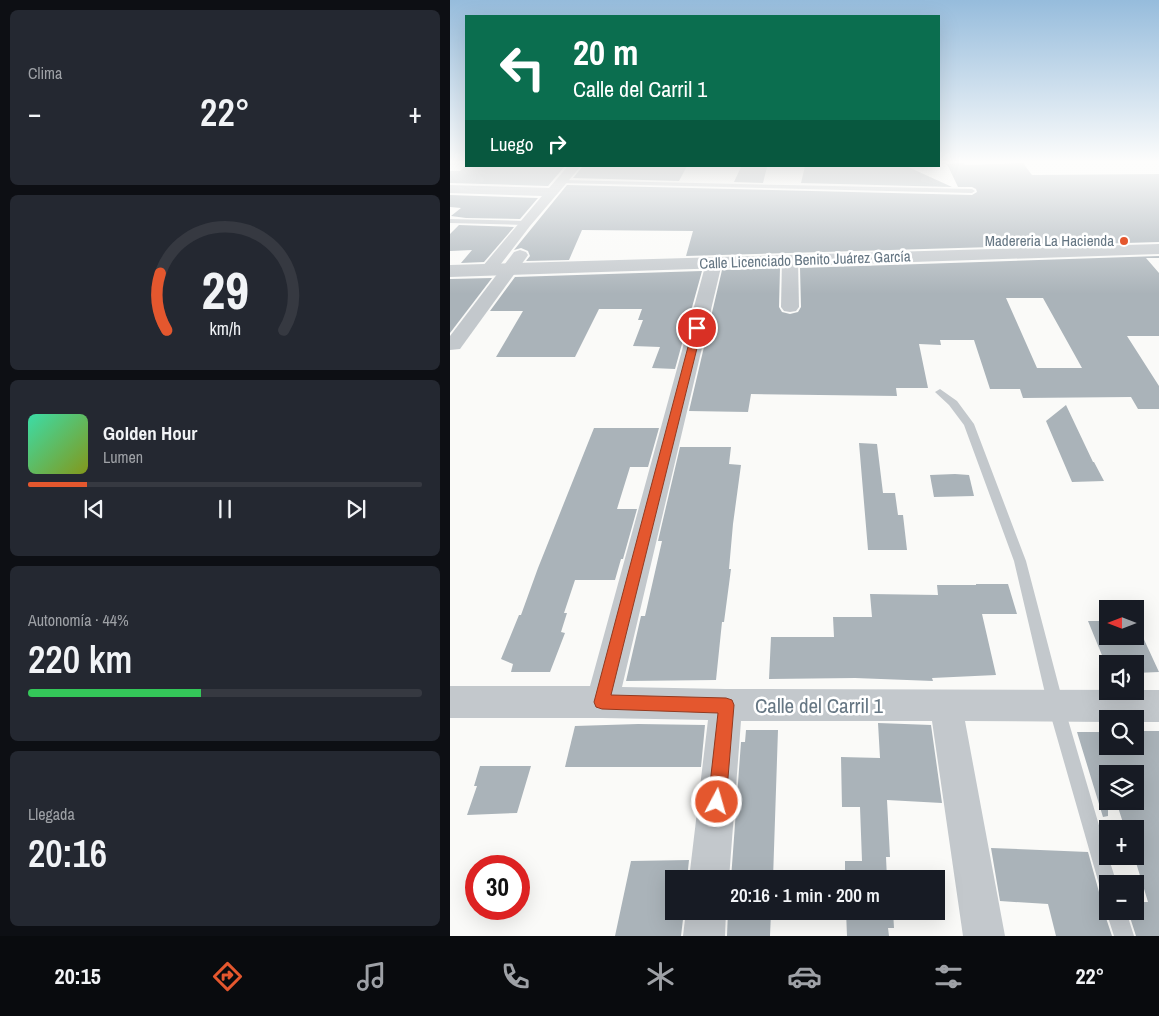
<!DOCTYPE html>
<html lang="es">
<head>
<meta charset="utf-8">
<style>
  :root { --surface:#171b24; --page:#242831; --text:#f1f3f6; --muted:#9ea1a6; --line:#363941; --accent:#e4572e }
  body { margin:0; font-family:"Archivo Narrow",sans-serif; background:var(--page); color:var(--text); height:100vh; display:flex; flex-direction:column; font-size:19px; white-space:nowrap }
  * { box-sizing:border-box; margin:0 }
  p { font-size:16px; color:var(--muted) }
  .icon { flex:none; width:28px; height:28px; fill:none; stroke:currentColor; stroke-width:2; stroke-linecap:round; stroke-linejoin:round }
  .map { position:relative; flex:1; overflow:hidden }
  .sheet { display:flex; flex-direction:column; gap:10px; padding:10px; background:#0d0f14; width:450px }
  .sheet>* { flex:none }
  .banner { position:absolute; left:15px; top:15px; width:475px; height:152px; border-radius:0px; box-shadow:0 5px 20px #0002; background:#0b6e4f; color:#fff; overflow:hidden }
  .needle { width:32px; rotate:270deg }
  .controls { position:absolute; left:649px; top:600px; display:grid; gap:10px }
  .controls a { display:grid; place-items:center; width:45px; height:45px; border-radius:0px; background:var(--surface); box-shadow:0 5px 20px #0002; font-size:25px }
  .speed { position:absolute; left:15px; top:855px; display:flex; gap:10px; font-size:25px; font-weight:700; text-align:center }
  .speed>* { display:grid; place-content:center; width:65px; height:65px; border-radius:50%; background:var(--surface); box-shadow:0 5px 20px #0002; line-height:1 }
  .speed .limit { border:8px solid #d22; background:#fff; color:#111 }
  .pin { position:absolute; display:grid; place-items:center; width:42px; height:42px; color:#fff; margin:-21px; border:2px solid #fff; border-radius:50%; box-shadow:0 1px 5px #0007 }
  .me { position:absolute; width:55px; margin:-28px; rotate:6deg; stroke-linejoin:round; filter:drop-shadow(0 0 4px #0008) }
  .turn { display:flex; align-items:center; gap:18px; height:105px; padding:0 25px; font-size:22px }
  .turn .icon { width:65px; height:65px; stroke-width:2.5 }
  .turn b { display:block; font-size:35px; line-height:42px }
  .then { display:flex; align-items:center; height:48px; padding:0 25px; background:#0003; gap:10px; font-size:19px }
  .big { font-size:38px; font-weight:600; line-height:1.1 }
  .sheet .widget { flex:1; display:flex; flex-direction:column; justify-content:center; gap:8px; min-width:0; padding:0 18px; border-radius:8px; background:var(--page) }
  .sheet .dial { align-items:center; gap:0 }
  .dial svg { height:130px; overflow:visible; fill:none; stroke:var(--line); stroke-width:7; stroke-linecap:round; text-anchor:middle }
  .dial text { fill:var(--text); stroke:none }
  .song { display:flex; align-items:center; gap:15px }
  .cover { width:60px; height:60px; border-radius:8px; background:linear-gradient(135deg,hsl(160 70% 55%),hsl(70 70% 35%)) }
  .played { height:5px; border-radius:2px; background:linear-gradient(90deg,var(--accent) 15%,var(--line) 15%) }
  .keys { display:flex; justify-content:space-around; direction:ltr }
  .heat { display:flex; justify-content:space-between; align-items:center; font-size:28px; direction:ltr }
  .charge { height:8px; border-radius:4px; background:linear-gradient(90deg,#34c759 44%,var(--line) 0) }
  .trip { position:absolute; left:215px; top:870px; width:280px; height:50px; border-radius:0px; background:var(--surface); box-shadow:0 5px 20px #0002; font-weight:600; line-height:50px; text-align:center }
  .menu { display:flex; height:80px; justify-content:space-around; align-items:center; background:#090b0e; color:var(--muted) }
  .menu .icon { width:35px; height:35px }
  .menu .selected { color:var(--accent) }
  .menu b { font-size:22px; color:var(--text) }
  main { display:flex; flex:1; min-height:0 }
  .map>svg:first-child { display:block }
  .building { fill:#aab3b9; fill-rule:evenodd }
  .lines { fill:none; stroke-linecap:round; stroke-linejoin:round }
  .service { fill:#c3c8cc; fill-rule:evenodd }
  .minor { fill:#c3c8cc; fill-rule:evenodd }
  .tertiary { fill:#c3c8cc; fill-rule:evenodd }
  .route { fill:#e4572e; stroke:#94391e }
  .poi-dot { fill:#e4572e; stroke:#fff; stroke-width:2 }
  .labels { text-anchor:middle; stroke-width:5; stroke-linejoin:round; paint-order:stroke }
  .far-poi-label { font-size:15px; fill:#657683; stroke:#fff; text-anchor:end }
  .far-street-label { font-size:15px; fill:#657683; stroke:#fff }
  .near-street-label { font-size:21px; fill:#657683; stroke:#fff }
</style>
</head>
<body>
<main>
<section class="sheet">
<div class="widget"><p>Clima</p>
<div class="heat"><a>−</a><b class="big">22°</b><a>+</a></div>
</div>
<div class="widget dial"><svg viewBox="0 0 100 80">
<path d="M14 69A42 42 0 1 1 86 69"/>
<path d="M14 69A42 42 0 0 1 10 34" stroke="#e4572e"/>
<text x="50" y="56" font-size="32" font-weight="700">29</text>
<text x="50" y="72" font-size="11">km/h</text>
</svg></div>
<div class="widget">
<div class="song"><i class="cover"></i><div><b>Golden Hour</b><p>Lumen</p></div></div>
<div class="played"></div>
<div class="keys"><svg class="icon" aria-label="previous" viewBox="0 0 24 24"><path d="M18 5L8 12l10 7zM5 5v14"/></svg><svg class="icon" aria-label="pause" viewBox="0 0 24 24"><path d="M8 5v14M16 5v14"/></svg><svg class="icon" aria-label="next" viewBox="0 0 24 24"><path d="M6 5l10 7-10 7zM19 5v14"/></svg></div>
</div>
<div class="widget"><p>Autonomía · 44%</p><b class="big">220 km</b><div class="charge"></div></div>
<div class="widget"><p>Llegada</p><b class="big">20:16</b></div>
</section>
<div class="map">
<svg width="709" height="936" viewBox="0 0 709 936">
  <rect width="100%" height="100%" fill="#fafaf8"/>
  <g class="building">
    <path d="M514 163 515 165 573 163 582 175 709 174V242L236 256 243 231 132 230 119 260 76 261 80 256 78 251 71 248 64 250 117 185 522 195 527 192 526 189 522 187H508L497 164Z"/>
    <path d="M15 166H115L98 186 0 183V171H10Z"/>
    <path d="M133 166H237L229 181 123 178Z"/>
    <path d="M355 166H456L502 187 351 183Z"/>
    <path d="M291 167H317L313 183 284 182Z"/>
    <path d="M0 195 88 198 70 219 16 218 1 216 11 208 0 207Z"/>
    <path d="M9 225 64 227 34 262 11 263 22 250 0 251V234Z"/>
    <path d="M709 256V258H696L709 273V336H677L709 386V409H688L681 397 573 398 570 389H540L524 340H490L491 345 469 344 478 388H446L447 396 301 394 298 412 239 411 272 270 330 268 329 307 332 312 340 314 348 312 351 307 350 268ZM556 298H593L632 368H587Z"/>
    <path d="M252 271 225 369 202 368 210 347 183 346 193 320H188L192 309H149L125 357H46L73 311H40L65 277Z"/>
    <path d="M42 278 0 333V279Z"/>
    <path d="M616 405 643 462H644L654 481 622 482 596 421Z"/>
    <path d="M144 428H209L198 467H180L167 509H187L173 559H171L165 580H125L114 613H117L111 632 115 633 100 672H61L63 664 51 659 69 615H71L88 568Z"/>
    <path d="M409 443 427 444 433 493H445L448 515H453L457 550H418Z"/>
    <path d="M230 447H281L279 464 291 465 283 524 279 569H281L274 622H272L266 680 176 681 191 616H195L212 541H208Z"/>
    <path d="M505 474 519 475 524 496 484 497 480 475Z"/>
    <path d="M526 584H558L567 614H532L546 675 482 678 483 681 405 678 319 679 321 637H384L383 617H422L420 594 488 595 487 585H526Z"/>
    <path d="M685 620 709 672 685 673V664H658V670L638 621H658V636H685Z"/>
    <path d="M428 723 481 725 492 803 437 800 440 857H436L437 879H395V861H412L410 807H392L391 757 430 758Z"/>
    <path d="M188 724 255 725 251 767H115L125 726Z"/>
    <path d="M296 730H328L323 879H281L291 742H295Z"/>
    <path d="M685 731H709V936H686L678 911H685V902H698L684 856 685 829H675L666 801H685V774H658V816L653 817 627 732H658V746H685Z"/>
    <path d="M30 766H81L67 813 17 815 27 786H24Z"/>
    <path d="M541 848 638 852 649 892 658 895V906L654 912 662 936H606L598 904 550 901Z"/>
    <path d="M239 860 237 879H224V911H234L231 936H165L181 861Z"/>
    <path d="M278 911H321L320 936H277Z"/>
    <path d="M396 911H443L444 928H438L439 936H397Z"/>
  </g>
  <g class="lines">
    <g class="service">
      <path d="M111 180 522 189 525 191 522 193 109 183V181Z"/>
      <path d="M0 219 75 221 78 223 75 225 0 223Z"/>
      <path d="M490 389 507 401 524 424 576 561 614 706 658 856 667 884H658V893L651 891 649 884 598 706 564 561 514 425 499 405 485 392Z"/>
      <path d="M658 908V911H676L684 936H664L656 911Z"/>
    </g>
    <g class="minor">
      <path d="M118 166H131L80 226 44 273H32L30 270 32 267 92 196 0 193V185L99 188Z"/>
      <path d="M70 250 76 252 78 255 76 258 10 349 0 350V336L64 252Z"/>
      <path d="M340 255 346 257 348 260 349 307 346 311 340 312 334 311 331 307 332 260 334 257Z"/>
      <path d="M264 258 270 260 272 263 172 687 276 689 709 690V722H685V719H658V722L515 721 555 936H513L482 721H291L279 879H239L258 720 152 718H0V686H140L256 263 258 260Z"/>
      <path d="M236 911H276L275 936H233Z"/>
    </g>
    <path class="tertiary" d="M709 244V254L0 277V265Z"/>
  </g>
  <linearGradient id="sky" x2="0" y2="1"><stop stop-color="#96bcdc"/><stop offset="0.55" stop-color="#fdfdfc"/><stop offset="1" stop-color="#fdfdfc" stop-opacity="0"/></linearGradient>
  <rect width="709" height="294" fill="url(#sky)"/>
  <path class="route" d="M247 325 252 328 161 695 276 698 282 700 284 705 276 802 273 808 267 810 261 808 258 802 268 713 152 709 146 707 144 702 243 328Z"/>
  <circle class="poi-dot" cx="674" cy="241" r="5"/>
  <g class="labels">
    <g class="far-poi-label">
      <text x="664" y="246">Madereria La Hacienda</text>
    </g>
    <g class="far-street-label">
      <text transform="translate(355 260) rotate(-2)" y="5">Calle Licenciado Benito Juárez García</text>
    </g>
    <g class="near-street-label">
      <text x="369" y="713">Calle del Carril 1</text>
    </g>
  </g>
</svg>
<div class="controls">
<a><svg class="needle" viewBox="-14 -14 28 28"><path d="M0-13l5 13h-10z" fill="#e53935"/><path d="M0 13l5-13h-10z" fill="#9ea1a6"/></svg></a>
<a><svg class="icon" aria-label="sound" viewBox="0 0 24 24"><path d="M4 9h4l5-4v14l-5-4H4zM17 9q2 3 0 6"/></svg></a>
<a><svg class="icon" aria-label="search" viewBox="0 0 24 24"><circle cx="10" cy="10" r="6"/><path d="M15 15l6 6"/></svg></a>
<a><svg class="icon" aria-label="layers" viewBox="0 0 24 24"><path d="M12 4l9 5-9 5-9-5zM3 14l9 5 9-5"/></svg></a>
<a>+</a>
<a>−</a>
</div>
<div class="speed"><div class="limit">30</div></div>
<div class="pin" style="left:247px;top:328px;background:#d93025"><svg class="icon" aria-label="arrive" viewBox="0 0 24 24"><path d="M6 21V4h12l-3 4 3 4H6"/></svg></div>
<svg class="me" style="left:267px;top:802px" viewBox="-20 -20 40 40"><circle r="17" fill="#e4572e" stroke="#fff" stroke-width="3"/><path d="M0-11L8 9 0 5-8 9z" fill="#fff"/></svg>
<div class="trip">20:16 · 1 min · 200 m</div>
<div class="banner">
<div class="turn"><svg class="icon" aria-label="left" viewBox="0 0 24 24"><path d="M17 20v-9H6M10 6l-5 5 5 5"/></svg><div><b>20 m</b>Calle del Carril 1</div></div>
<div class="then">Luego<svg class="icon" aria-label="right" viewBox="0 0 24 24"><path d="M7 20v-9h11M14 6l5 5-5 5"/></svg></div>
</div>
</div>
</main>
<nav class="menu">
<b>20:15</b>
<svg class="icon selected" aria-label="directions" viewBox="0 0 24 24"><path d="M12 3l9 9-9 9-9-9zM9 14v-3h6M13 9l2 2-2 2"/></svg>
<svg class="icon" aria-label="music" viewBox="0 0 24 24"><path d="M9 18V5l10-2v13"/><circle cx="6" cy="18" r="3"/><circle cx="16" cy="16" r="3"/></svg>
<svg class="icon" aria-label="phone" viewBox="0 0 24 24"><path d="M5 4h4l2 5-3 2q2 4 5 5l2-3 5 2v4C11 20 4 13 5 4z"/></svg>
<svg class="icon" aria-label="climate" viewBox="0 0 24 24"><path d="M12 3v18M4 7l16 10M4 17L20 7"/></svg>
<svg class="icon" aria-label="car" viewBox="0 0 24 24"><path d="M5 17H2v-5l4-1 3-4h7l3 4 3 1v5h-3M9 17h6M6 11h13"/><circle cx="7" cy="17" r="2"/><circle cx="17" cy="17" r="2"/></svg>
<svg class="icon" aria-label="filters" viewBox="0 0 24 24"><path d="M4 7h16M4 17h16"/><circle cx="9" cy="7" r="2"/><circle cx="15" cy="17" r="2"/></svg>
<b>22°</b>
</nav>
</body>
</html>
